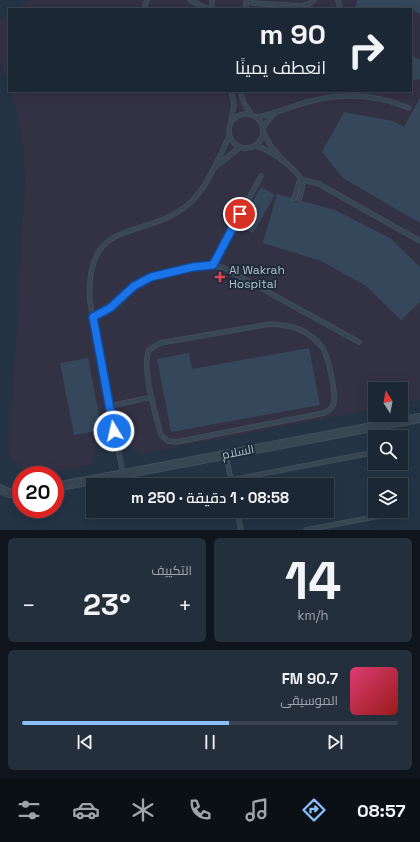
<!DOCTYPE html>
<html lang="ar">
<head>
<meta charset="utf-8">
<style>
  :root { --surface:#1b2734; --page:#242f3c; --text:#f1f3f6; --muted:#a0a5ac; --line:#39444f; --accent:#89beff }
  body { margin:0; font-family:"Space Grotesk",Cairo,sans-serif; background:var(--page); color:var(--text); direction:rtl; height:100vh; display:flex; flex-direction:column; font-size:15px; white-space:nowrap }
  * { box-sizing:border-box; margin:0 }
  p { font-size:13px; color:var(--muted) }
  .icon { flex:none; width:22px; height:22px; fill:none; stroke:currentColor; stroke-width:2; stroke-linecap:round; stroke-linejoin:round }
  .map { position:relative; height:530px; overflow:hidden; direction:ltr }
  .drawer { display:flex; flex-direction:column; gap:8px; padding:8px; background:#0f151d; flex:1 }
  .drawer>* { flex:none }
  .banner { position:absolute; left:8px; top:8px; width:404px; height:84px; border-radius:0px; box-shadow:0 4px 16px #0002,0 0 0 1px var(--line); direction:rtl; background:#1b2734; color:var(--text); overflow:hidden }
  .needle { width:26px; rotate:349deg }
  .controls { position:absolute; left:368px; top:382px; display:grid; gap:8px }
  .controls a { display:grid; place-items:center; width:40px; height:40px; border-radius:0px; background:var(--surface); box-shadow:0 4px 16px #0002,0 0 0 1px var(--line); font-size:20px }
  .speed { position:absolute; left:12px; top:466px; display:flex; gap:8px; font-size:20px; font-weight:700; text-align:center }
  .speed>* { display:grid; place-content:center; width:52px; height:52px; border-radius:50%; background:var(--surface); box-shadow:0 4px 16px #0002,0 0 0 1px var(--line); line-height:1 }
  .speed .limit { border:6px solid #d22; background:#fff; color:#111 }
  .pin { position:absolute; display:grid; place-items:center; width:34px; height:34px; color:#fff; margin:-17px; border:2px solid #fff; border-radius:50%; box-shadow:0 1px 4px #0007 }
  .me { position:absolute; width:44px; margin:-22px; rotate:351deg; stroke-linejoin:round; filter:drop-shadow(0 0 3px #0008) }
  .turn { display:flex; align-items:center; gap:14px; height:84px; padding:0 20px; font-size:18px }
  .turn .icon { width:52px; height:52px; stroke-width:2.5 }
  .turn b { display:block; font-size:28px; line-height:34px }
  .big { font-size:30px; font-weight:600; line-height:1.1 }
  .drawer .widget { flex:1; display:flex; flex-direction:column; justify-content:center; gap:6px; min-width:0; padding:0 14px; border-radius:6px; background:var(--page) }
  .drawer .dial { align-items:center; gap:0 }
  .dial b { font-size:52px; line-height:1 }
  .song { display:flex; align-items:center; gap:12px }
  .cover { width:48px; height:48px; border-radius:6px; background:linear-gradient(135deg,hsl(340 70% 55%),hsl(0 70% 35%)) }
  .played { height:4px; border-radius:2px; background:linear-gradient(90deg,var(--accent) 55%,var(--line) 55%) }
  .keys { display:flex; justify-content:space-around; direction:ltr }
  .heat { display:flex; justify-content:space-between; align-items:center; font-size:22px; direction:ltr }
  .drawer .tiles { flex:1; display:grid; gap:8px; grid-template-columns:1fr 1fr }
  .widget:last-child { grid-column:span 2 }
  .trip { position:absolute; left:86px; top:478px; width:248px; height:40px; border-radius:0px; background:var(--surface); box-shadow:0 4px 16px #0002,0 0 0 1px var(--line); font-weight:600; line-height:40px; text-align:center; direction:rtl }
  .tabs { display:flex; height:64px; justify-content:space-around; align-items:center; background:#0b1015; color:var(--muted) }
  .tabs .icon { width:28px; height:28px }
  .tabs .on { color:var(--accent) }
  .tabs b { font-size:18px; color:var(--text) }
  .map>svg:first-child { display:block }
  .medical { fill:#333144 }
  .building { fill:#35485b }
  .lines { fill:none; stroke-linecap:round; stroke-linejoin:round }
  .service-casing { stroke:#424f5d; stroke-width:5.5 }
  .minor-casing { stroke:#424f5d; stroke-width:10 }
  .service { stroke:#394654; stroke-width:4 }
  .minor { stroke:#394654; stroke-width:8 }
  .route-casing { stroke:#114b97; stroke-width:10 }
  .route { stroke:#1a73e8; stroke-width:7 }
  .health-dot { fill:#e0444e; stroke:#1d2b39; stroke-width:1.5 }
  .labels { text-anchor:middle; stroke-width:4; stroke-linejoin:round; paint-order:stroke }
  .poi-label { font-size:12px; fill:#b6c0cd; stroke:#1d2b39; text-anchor:start }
  .street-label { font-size:12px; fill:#b6c0cd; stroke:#1d2b39 }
</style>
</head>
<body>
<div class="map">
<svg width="420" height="530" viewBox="0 0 420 530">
  <rect width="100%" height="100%" fill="#243445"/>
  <g class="medical">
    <path d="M29 0H420V400L401 404V389H375V409L140 454 128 441 97 447 92 464 38 475H30L9 456 25 182 23 145 12 91H411V9H15Z"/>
    <path d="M9 13V84L0 61V19Z"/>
  </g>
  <g class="building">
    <path d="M357 0H420V14L405 6 404 9H355Z"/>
    <path d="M411 55 420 60V79L411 81Z"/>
    <path d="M420 98V223L343 178 322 152 344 112 393 121 404 127Z"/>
    <path d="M261 187 275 195 253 233 239 225Z"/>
    <path d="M277 194 291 198 293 202 300 203 302 201 335 210 390 238 420 267V302L401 320 366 286 321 261 263 243Z"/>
    <path d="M309 348 320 405 171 432 157 359 189 353 192 369Z"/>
    <path d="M88 358 102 430 74 435 60 363Z"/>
  </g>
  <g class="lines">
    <defs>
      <g id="service">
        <path d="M190 0 208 9"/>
        <path d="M246 0V9"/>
        <path d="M248 0 252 3 301 6 309 4 314 0"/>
        <path d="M338 0 340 9"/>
        <path d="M144 9 147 0"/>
        <path d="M212 9V0"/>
        <path d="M231 91 234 104 231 122"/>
        <path d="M240 91 244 103 251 114"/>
        <circle cx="246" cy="131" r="17"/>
        <path d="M257 117C274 114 290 107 307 102 341 93 376 94 409 108"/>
        <path d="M263 127 274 114"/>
        <path d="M264 133 270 145 284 161"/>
        <path d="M256 146C269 149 298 169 302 182 304 187 300 195 299 200"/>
        <path d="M216 166 239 148"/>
        <path d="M300 179 319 184 420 241"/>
        <path d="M294 199 300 179"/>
        <path d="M213 265 261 176"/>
        <path d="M93 317C98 314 104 312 109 308 119 302 125 292 135 286 154 272 201 261 224 268L359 342"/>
        <path d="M270 324C286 325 301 327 313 338 318 342 323 347 325 353 329 361 337 397 333 405 332 409 328 411 324 413L176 442 168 441 161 435C156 416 141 367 149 350L160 343Z"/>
        <path d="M110 406 152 397"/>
        <path d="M226 455 232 485"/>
        <path d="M123 474 90 302C84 212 147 243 191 202 207 187 219 157 229 137"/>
        <path d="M231 480 366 454"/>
        <path d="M237 511 241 530"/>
        <path d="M306 530 379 516"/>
      </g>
      <g id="minor">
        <path d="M55 487 420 418"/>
        <path d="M0 489 9 493H21"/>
      </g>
    </defs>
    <use href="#service" class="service-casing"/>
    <use href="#minor" class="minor-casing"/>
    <use href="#service" class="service"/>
    <use href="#minor" class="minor"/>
  </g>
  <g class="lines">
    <defs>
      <path id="route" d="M114 431 93 317 110 308 134 286 151 277 193 267 213 265 240 214"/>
    </defs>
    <use href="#route" class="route-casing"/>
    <use href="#route" class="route"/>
  </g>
  <path class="health-dot" d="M218 271h4v4h4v4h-4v4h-4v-4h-4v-4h4z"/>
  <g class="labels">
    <g class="poi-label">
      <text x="229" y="274">Al Wakrah<tspan x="229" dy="14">Hospital</tspan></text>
    </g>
    <g class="street-label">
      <text transform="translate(238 452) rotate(-11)" y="4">السلام</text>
    </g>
  </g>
</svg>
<div class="controls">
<a><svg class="needle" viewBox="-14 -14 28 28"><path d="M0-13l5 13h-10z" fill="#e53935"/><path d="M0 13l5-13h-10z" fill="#a0a5ac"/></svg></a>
<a><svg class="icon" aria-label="search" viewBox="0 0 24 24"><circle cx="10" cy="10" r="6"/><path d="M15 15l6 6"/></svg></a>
<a><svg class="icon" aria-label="layers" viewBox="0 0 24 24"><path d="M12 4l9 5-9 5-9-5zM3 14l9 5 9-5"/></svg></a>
</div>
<div class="speed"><div class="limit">20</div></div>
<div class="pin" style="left:240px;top:214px;background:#d93025"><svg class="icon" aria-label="arrive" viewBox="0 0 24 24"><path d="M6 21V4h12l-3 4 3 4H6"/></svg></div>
<svg class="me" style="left:114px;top:431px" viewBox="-20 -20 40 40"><circle r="17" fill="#1a73e8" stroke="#fff" stroke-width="3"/><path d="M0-11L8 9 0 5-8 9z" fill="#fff"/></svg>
<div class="trip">08:58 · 1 دقيقة · 250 m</div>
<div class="banner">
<div class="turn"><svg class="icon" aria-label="right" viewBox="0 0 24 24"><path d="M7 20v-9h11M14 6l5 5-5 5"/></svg><div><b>90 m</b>انعطف يمينًا</div></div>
</div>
</div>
<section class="drawer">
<div class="tiles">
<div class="widget dial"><b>14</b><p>km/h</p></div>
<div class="widget"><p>التكييف</p>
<div class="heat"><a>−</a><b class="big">23°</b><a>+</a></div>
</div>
<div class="widget">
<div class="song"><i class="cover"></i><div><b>90.7 FM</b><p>الموسيقى</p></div></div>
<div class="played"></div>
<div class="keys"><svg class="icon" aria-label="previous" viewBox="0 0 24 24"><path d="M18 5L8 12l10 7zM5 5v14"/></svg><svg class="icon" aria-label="pause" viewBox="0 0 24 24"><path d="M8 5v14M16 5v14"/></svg><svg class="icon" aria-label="next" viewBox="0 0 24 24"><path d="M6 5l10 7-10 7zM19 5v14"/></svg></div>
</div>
</div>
</section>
<nav class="tabs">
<b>08:57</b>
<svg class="icon on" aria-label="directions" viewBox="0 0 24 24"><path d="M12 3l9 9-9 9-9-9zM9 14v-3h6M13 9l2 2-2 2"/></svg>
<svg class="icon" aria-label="music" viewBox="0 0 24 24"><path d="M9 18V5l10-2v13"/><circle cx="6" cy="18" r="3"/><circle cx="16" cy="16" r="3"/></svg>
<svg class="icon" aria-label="phone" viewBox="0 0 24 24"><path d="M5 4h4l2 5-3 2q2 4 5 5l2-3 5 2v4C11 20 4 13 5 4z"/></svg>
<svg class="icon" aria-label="climate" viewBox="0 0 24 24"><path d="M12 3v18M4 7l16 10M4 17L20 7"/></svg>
<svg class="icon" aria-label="car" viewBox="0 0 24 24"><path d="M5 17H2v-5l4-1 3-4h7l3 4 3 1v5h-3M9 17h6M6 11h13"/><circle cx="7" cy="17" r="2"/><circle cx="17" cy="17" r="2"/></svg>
<svg class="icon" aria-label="filters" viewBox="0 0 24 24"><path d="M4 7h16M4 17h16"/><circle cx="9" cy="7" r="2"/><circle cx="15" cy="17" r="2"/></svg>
</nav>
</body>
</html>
